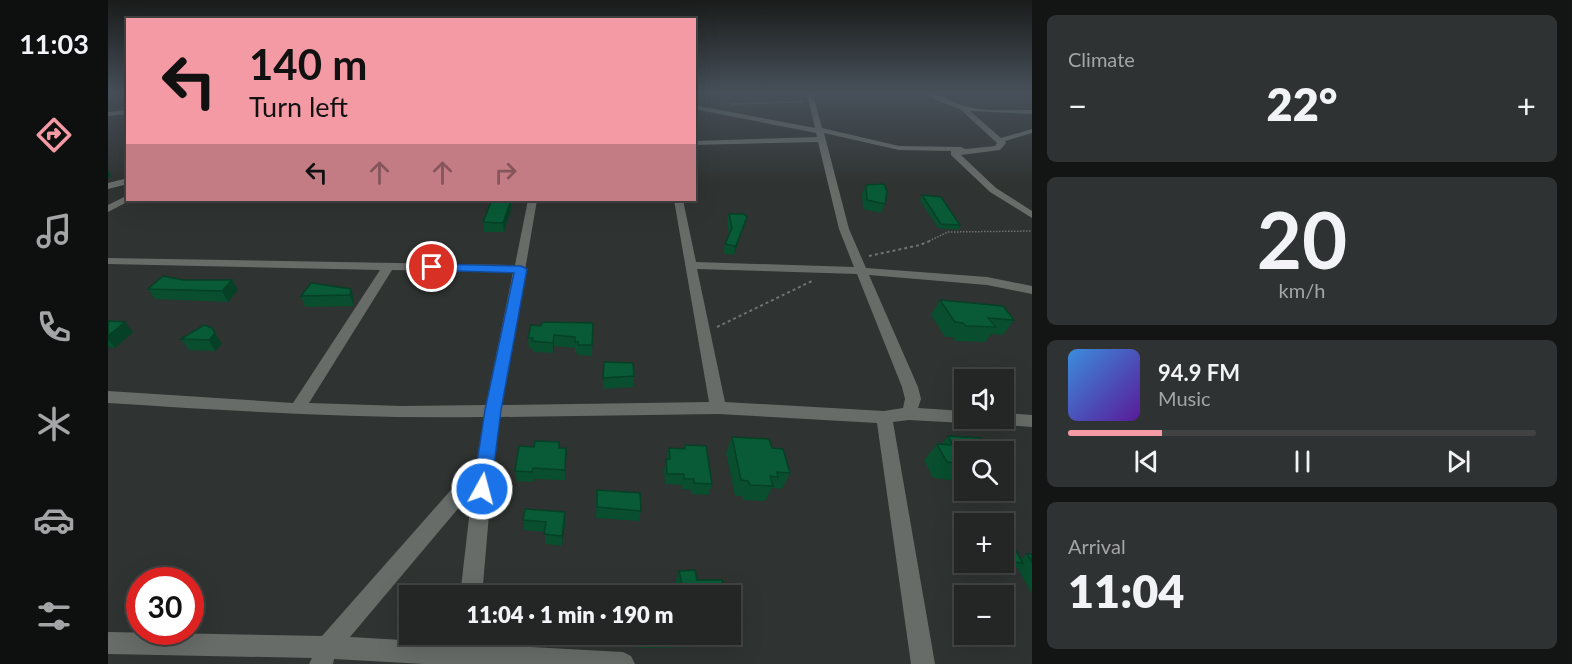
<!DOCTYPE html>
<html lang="en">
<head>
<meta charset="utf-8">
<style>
  :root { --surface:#232625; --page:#2f3232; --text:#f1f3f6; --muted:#a3a5a7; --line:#404342; --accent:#f49aa5 }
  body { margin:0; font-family:Lato,sans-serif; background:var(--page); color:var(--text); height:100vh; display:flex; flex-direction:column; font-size:22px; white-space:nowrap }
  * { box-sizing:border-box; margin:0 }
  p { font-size:20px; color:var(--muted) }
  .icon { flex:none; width:33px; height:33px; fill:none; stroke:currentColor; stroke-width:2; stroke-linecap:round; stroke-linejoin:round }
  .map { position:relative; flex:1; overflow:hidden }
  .side { display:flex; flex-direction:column; gap:15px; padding:15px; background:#131514; width:540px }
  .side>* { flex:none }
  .hud { position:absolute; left:18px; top:18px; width:570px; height:183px; border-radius:0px; box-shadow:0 6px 24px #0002,0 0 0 2px var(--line); background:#f49aa5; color:#111; overflow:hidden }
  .tools { position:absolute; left:846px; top:369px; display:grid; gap:12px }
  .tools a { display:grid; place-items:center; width:60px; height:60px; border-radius:0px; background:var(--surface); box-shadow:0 6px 24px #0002,0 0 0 2px var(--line); font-size:30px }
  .speed { position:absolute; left:18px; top:567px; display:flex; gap:12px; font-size:30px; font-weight:700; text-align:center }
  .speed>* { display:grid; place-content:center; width:78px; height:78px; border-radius:50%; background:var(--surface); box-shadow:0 6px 24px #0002,0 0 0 2px var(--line); line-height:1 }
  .speed .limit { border:9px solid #d22; background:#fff; color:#111 }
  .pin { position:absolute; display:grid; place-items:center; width:51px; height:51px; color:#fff; margin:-26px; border:3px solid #fff; border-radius:50%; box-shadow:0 2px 6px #0007 }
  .me { position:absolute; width:66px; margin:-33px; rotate:7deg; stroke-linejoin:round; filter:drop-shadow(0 0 4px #0008) }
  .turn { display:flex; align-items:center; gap:21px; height:126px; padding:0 24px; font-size:27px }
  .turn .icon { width:78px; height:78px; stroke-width:2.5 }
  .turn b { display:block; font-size:42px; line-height:51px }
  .lanes { display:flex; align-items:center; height:57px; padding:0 24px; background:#0003; justify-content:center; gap:30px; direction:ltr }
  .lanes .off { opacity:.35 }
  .big { font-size:45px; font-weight:800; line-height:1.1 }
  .side .widget { flex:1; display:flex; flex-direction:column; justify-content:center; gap:9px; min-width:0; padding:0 21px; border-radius:9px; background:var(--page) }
  .side .dial { align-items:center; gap:0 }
  .dial b { font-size:78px; line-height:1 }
  .song { display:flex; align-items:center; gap:18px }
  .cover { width:72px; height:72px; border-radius:9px; background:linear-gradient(135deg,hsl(210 70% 55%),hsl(270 70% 35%)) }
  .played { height:6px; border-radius:3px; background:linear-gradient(90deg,var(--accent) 20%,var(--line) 20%) }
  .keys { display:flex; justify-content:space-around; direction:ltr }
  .heat { display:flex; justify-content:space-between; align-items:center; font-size:33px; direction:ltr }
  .trip { position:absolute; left:291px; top:585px; width:342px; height:60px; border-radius:0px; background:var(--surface); box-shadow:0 6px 24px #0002,0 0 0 2px var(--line); font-weight:800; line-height:60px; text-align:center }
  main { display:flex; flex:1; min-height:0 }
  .tab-bar { display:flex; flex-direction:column; width:108px; justify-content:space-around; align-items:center; background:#0e0f0f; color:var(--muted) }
  .tab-bar .icon { width:42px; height:42px }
  .tab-bar .active { color:var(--accent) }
  .tab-bar b { font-size:27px; color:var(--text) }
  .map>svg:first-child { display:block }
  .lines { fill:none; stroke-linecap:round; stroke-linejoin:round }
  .path-far1 { stroke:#707372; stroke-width:1.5; stroke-dasharray:1.5 1.5; stroke-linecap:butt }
  .path { stroke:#707372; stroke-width:2; stroke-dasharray:3 3; stroke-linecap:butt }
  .minor { fill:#676c69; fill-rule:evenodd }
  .wall { fill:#084e2f }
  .shaded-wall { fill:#064026 }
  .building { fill:#095b37; stroke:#064026; stroke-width:1.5 }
  .route { fill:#1a73e8; stroke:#114b97; stroke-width:1.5 }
</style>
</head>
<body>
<main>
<nav class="tab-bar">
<b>11:03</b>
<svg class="icon active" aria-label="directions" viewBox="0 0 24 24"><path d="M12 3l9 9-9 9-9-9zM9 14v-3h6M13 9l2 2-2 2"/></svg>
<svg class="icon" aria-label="music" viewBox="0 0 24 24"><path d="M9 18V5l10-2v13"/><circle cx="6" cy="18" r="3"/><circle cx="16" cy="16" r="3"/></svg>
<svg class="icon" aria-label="phone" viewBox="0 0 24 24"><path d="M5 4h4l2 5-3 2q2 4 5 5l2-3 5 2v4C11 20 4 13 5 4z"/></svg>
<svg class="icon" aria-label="climate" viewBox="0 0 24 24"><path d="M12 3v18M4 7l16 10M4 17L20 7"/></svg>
<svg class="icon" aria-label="car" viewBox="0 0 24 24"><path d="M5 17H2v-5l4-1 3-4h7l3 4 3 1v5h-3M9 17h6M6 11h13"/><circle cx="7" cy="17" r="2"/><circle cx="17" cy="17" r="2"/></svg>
<svg class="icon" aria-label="filters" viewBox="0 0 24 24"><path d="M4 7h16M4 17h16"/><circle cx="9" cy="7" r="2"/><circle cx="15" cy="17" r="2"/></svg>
</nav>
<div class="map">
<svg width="924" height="664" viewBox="0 0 924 664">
  <rect width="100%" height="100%" fill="#2f3331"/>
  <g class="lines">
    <g class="path-far1">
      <path d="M623 104 695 102"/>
      <path d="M821 241 840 232 924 231"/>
    </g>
    <g class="path">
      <path d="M761 256 812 245 824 240"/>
      <path d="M609 327 704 281"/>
    </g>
    <g class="minor">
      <path d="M701 92H707L706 98 714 128 791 146 853 147 857 149 887 146 889 143 852 109 830 101 816 92C830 92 843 102 857 106 878 112 902 110 924 110V114L862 111 893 138 924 129V133L897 141 898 143 892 150 853 155 888 188 924 211V218L882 192 843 155V151L791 150 716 133 741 229 758 268 879 277 924 286V294L879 285 761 275 810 387 813 399 810 408 856 411V418H863L856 423 801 420 785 422 827 664H803L769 423 610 414 392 417 385 468 374 596H352L364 492 242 637 347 643 348 634H370L369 644 515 652 523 656 527 664H316L226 659 225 664H201L204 658 0 654V632L214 636 342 491 368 465 376 417C250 419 125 411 0 403V391L185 403 272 270 0 264V258L407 265 420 200H429L394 405 601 402 566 200H575L588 262 746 267 731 229 710 142 586 145V141L709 137 708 133 586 109V105L707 128 700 98ZM589 269 749 274 794 387 797 399 795 408 776 411 617 402ZM284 270 405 272 378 405 294 406 201 403Z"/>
      <path d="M916 92H924V97Z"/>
      <path d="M20 110V114L0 116V112Z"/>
      <path d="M20 178V184L0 189V183Z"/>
      <path d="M20 195V200H23L0 212V205Z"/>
      <path d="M896 413 924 415V427L882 424 876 422 874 418H896Z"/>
    </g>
  </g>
  <g class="wall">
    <path d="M758 185 777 204 773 213 755 209 754 194Z"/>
    <path d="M814 195 852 225 850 230 830 228 812 200Z"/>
    <path d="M403 209 396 232H376L375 222Z"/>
    <path d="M621 214 639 217 625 257V255L615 253 617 244 621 234 619 222Z"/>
    <path d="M75 280H124L130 290 120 302 47 299 40 289Z"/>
    <path d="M243 289 246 300V306L197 307 193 296Z"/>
    <path d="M832 300 906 320 895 335 883 334 877 342 847 341 845 337H837L823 315Z"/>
    <path d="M0 321 25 332 7 348 0 347Z"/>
    <path d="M485 323 484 356 470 355V353H467V348L446 346 445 353 425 352V349L421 348 420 338 433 326Z"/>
    <path d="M96 325 114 344 107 351 81 350 73 339Z"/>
    <path d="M496 362 526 376 525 387 495 389Z"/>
    <path d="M840 436 856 452V490H888L883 495 850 493 843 480 825 478 816 460 829 444 833 445Z"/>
    <path d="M624 437 664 448 682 473 674 489 664 488 657 501 635 500 634 496H627L618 453Z"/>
    <path d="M577 445 604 484 600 495 583 494V490L573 489V485L557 484 556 469 561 448 576 449Z"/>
    <path d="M451 448 458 459 457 480 426 479 425 482 409 481 407 471Z"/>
    <path d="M489 490 533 511 531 521 488 518Z"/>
    <path d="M457 512V523L454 546 437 544V532L416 530 415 520Z"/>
    <path d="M896 545 913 559 919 554H924V594L909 567 903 572 860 569 857 562H896Z"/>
    <path d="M856 549V562L852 553Z"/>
    <path d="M587 570 589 580H614L615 586H626L635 622 628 633 622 634V596H559L561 589H568L567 584 571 571Z"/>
    <path d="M497 634H591L592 635 586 647 534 648 497 643Z"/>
  </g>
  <g class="shaded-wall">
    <path d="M0 170 4 177 0 178Z"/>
    <path d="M403 200V209L396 232 395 223Z"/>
    <path d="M639 217 636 225 625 257 627 248Z"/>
    <path d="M124 280 130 290 120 302 114 291Z"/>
    <path d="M243 289 246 300V306L242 295Z"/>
    <path d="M17 322 25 332 7 348 0 339V336Z"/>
    <path d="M104 328 114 344 107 351 101 340Z"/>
    <path d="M446 335V346L445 353V343Z"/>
    <path d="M458 448V459L457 480V470Z"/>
    <path d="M457 512V523L454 546V536Z"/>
  </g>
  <g class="building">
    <path d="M776 184 779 191 777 204 759 200 758 185Z"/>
    <path d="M814 195 833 197 852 225 833 224Z"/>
    <path d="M384 200H403L395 223 375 222Z"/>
    <path d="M621 214H636L639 217 627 248V246L617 244 624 228Z"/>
    <path d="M55 276 75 280H124L114 291 40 289Z"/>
    <path d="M203 283 243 289 242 295 193 296Z"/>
    <path d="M832 300 895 306 906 320 880 318 888 327 858 326 855 323 847 322Z"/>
    <path d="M0 321 17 322 0 336Z"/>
    <path d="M434 322 485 323 484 345H470V342H467V337L446 335 445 343 424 341 425 338H420L423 325 433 326Z"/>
    <path d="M96 325 104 328 107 333 101 340 73 339Z"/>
    <path d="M496 362 525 363 526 376 495 378Z"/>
    <path d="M840 436 873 438 882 452H856V464L839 462 829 444 845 445Z"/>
    <path d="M624 437 661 439 664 448 675 449 682 473 669 472 670 477 662 476 665 486 642 485 640 481 633 480Z"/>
    <path d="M427 441 451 442V448H458L457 470 425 468 424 472 407 471 411 446 426 447Z"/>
    <path d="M577 445 598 446 604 484 586 483V479H576V474H559L558 459H562L561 448 577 449Z"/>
    <path d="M489 490 532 493 533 511 489 507Z"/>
    <path d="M417 509 457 512 454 536 436 534 438 522 415 520Z"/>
    <path d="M896 545 905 546 915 563 896 561Z"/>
    <path d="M919 554H924V562Z"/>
    <path d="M587 570 589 580H614L615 586H626L635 622H622V596H562L561 589H575L571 571Z"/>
    <path d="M521 634H591L592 635 537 636Z"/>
  </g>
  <linearGradient id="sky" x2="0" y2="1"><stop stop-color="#1a1c1b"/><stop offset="0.5" stop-color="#47505a"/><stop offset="1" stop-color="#47505a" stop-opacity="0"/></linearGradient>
  <rect width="924" height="185" fill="url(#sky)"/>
  <path class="route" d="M324 264 413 266 419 269 393 410 383 489 380 495 374 497 367 495 365 489 377 410 406 273 320 270 318 267Z"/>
</svg>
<div class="tools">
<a><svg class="icon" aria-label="sound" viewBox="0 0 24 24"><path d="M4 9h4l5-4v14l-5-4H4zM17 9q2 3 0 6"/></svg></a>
<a><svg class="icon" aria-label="search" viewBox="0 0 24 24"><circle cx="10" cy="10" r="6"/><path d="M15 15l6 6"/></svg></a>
<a>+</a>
<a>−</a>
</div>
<div class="speed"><div class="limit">30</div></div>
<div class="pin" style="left:324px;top:267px;background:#d93025"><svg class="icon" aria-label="arrive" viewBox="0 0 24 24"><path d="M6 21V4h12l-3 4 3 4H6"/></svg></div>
<svg class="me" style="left:374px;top:489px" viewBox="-20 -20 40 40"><circle r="17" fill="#1a73e8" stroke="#fff" stroke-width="3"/><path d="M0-11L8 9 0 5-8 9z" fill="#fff"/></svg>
<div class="trip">11:04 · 1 min · 190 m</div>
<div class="hud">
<div class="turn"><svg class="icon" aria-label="left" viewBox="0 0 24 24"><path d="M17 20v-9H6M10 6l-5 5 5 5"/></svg><div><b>140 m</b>Turn left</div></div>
<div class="lanes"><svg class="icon" aria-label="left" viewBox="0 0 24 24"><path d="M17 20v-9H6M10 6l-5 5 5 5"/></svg><svg class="icon off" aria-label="ahead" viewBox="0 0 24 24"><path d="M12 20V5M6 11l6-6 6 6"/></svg><svg class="icon off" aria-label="ahead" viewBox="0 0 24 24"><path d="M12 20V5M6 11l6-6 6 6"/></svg><svg class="icon off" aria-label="right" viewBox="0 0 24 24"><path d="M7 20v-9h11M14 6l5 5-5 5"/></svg></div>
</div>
</div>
<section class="side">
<div class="widget"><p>Climate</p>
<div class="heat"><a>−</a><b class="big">22°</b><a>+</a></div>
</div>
<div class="widget dial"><b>20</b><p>km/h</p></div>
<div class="widget">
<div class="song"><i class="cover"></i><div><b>94.9 FM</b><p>Music</p></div></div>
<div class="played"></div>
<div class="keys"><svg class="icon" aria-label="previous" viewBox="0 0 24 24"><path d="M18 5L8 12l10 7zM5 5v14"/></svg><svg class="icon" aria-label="pause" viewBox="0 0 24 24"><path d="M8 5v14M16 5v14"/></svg><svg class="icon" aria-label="next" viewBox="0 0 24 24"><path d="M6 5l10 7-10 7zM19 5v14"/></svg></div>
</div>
<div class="widget"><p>Arrival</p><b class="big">11:04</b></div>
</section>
</main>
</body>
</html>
